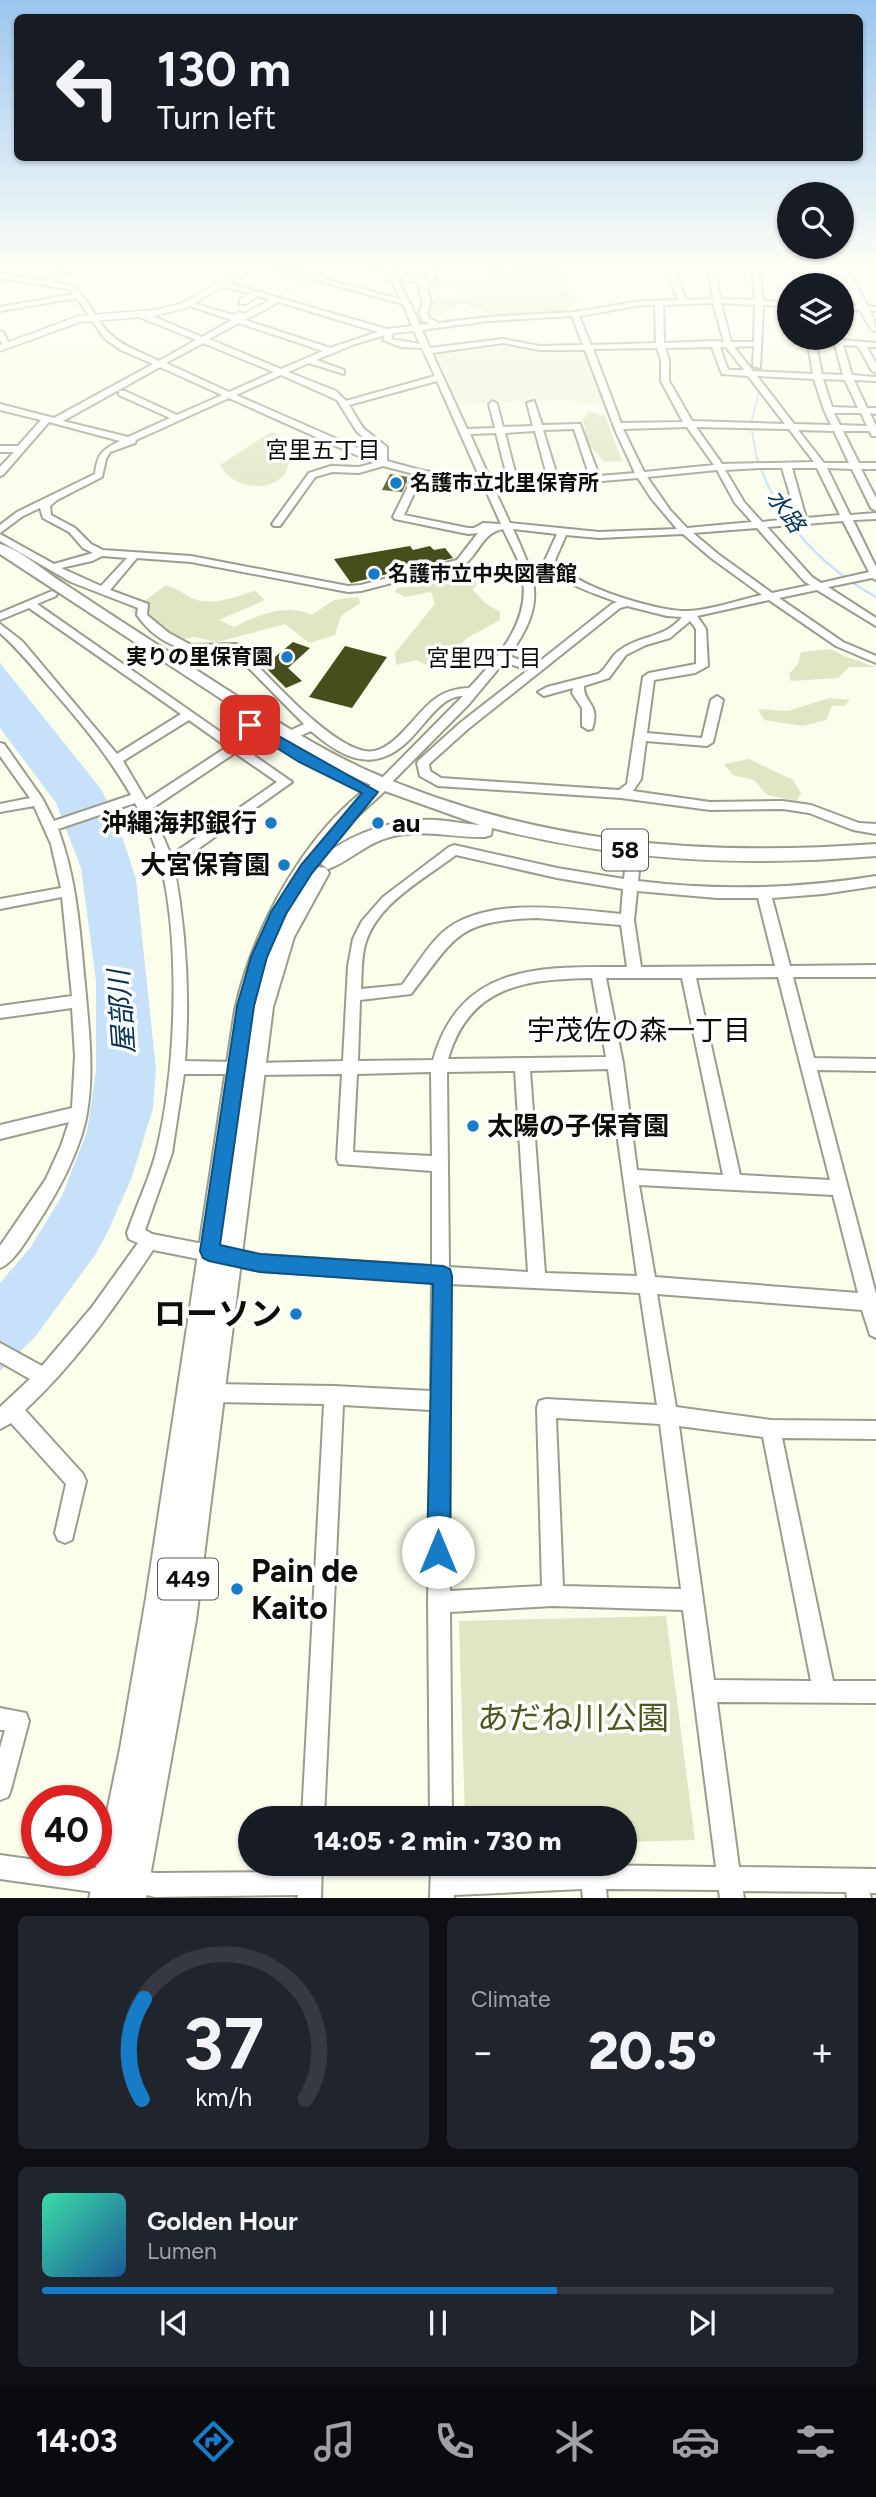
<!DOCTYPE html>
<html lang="en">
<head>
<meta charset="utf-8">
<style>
  :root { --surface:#171b24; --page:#20242c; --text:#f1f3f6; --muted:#9ea1a6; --line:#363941; --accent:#177cc7 }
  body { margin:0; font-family:Figtree,"Noto Sans JP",sans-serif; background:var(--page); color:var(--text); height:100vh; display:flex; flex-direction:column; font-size:26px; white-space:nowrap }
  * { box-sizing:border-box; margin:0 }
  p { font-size:23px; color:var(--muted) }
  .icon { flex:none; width:38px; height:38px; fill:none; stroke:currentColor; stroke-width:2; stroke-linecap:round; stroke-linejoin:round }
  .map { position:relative; height:1898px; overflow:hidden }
  .drawer { display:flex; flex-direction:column; gap:18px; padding:18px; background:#0d0f14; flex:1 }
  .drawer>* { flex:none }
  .guide { position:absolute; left:14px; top:14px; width:849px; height:147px; border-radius:10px; box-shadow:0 2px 5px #0004; background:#171b24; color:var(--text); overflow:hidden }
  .buttons { position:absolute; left:777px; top:182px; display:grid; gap:14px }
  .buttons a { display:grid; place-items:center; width:77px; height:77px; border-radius:50%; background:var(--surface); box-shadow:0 2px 5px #0004; font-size:35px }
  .speed { position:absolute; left:21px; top:1785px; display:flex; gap:14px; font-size:35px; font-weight:700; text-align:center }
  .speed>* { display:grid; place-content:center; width:91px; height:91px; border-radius:50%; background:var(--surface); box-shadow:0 2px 5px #0004; line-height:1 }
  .speed .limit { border:10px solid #d22; background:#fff; color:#111 }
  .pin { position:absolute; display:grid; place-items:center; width:60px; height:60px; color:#fff; margin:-30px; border-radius:14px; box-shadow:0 4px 10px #0006 }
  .me { position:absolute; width:77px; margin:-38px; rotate:0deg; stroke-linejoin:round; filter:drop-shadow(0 0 5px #0008) }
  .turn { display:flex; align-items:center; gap:24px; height:147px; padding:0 28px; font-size:32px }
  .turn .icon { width:91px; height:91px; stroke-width:2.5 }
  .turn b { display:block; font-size:49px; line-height:60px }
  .big { font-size:52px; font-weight:800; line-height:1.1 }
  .drawer .widget { flex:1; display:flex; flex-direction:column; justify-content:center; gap:10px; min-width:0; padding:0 24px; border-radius:10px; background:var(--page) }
  .drawer .dial { align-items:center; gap:0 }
  .dial svg { height:182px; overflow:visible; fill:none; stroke:var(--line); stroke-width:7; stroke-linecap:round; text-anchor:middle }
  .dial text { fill:var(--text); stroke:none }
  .song { display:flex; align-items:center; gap:21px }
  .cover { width:84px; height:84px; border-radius:10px; background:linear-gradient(135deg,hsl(160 70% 55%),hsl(210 70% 35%)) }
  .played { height:7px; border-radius:4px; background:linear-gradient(90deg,var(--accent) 65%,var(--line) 65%) }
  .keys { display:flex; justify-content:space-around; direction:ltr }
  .heat { display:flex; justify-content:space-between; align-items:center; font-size:38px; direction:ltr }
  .drawer .tiles { flex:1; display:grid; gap:18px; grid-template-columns:1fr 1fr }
  .widget:last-child { grid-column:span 2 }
  .trip { position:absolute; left:238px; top:1806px; width:399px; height:70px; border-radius:35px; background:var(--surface); box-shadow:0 2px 5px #0004; font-weight:800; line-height:70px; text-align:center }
  .tabs { display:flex; height:112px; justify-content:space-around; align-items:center; background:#090b0e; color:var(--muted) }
  .tabs .icon { width:49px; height:49px }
  .tabs .on { color:var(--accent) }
  .tabs b { font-size:32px; color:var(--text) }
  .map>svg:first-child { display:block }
  .built { fill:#eff5da }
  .green { fill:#dfe6c4 }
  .water { fill:#c7e1fa }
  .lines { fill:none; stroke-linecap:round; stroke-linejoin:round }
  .stream-far1 { stroke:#c7e1fa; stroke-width:2 }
  .stream { stroke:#c7e1fa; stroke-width:2.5 }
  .building { fill:#464e1b }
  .minor-casing { stroke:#999d8b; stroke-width:4 }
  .major-casing { stroke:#999d8b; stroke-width:3 }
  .highway-casing { stroke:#999d8b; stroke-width:4 }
  .minor { fill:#fff; fill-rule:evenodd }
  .major { fill:#fff; fill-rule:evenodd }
  .highway { fill:#fff; fill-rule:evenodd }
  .route { fill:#177cc7; stroke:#0f5181; stroke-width:2 }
  .poi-dot { fill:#177cc7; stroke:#fff; stroke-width:2.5 }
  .labels { text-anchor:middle; stroke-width:7; stroke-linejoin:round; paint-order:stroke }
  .far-poi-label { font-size:21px; font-weight:bold; fill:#0d0e08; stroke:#fff; text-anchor:start }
  .far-neighbourhood-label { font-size:23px; fill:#0d0e08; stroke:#fff }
  .far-water-label { font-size:23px; font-style:italic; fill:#02345a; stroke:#fff }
  .shield { fill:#fff; stroke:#565652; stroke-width:2 }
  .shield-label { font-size:24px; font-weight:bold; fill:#0d0e08 }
  .poi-label { font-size:26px; font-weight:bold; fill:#0d0e08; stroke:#fff; text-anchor:end }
  .water-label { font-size:28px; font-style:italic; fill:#02345a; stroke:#fff }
  .neighbourhood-label { font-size:28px; fill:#0d0e08; stroke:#fff }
  .near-poi-label { font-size:32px; font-weight:bold; fill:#0d0e08; stroke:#fff; text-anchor:end }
  .near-park-label { font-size:32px; fill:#4f581c; stroke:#fff }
</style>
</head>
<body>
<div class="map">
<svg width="876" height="1899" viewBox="0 0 876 1899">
  <rect width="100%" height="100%" fill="#fafeeb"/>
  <path class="built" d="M503 341 528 348 589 346 606 406 565 400 453 404 429 351Z"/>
  <g class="green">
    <path d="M447 266H465L441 271 440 278 465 284 487 285 492 277 474 266H558L568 290 579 299 565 311 495 315 460 303 444 313 427 318 424 315 429 298 472 299 473 291 449 287 432 291 425 288 436 269Z"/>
    <path d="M589 411 605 416 622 461 605 462 588 444 583 420Z"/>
    <path d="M271 432 278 434 266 442 269 454 288 460C291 491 236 496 220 465Z"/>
    <path d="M464 565 479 578 473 590 485 603 500 612V620L467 638 437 669 416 660 396 665 395 653 435 604 431 592 405 597 395 592 397 588 424 585Z"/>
    <path d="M165 586C179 587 185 597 197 600 215 605 238 596 255 591L265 600 219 620 234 627C257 615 287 603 312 615L334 600 358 597 360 603 341 616 335 635 309 643 285 624 217 642 194 637 174 641 149 628 132 610Z"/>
    <path d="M831 649 844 656 876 667H849L838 678 791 681 789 674 798 664 801 652Z"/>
    <path d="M829 698 850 700 844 706H832L826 720 803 726 764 720 758 709 788 711Z"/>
    <path d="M749 759 793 780 801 793 797 801 767 795 754 780 733 775 724 764Z"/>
    <path d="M666 1616 695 1840 625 1842V1818H465L459 1621Z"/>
  </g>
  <path class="water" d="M0 663 101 789 117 821 136 879 156 1070 153 1108 132 1177 108 1231 95 1255 35 1337 0 1371V1283L30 1248 62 1196 87 1132 96 1071V981L81 868 56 803 0 728Z"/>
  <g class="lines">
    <g class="stream-far1">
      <path d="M273 299 336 266"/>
      <path d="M60 415 91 398"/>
      <path d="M17 460 54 419"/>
      <path d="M757 460 751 425 758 394"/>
    </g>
    <g class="stream">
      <path d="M757 458C777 519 820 566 876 597"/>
      <path d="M0 478 19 458"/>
    </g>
  </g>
  <g class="building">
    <path d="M390 474 409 477 402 492 382 490Z"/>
    <path d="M410 546 413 550 430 546 434 550 445 548 453 558 351 583 334 559Z"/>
    <path d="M293 642 310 648 288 668 302 681 286 688 264 666Z"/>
    <path d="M345 646 387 657 352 708 309 697Z"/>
  </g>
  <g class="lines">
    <defs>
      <g id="minor">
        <path d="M67 266H75L53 282C94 289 85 311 111 335 124 347 143 353 159 361L196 340 137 316V312H143L202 337 232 320 187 305V301L232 315 240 312 244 314 271 300 257 296 246 304H240V300L250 293 221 286 220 284 224 282 387 329 412 326 403 304 265 266H275L400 299 389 274 368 266 386 268V266H392L395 271 425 280 429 266H440L435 269V277L427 288 431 303 427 312 429 318 439 323 488 317 575 312 642 301 678 300 670 280 671 266H678V280L686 300 713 299 708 266H715L720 299 755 300 752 266H759L763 301 789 302V306L763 305 760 368 753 366 754 346 734 347 753 371 813 374 807 338 834 340 833 338H841L842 340 876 343V347H867L876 364V373L872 371 858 346 843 345 852 375 876 377V381L854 380 867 408H876V414L870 413 876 426V436H872L869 431H843L859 463H876V469H861L876 498V511L871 508 852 469 827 468 850 515 876 513V519L853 520 876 567V580L872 578 828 587 876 618V626L817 590 779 598 843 642 876 656V663L836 646 769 600 697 616 706 629 708 666 695 673 654 680 647 733 702 738 711 700 717 696 723 700 713 742 707 746 646 741 641 779 633 791 710 802 783 801 811 805 859 823 876 824V834L853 830 809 813 783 809 710 810 621 798 438 786 420 776 417 763 419 760 460 723 528 670 504 662 469 704 387 787H379L377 784 379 781 463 696C451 696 443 703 435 711 425 721 417 733 406 743 372 774 341 757 311 731L293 739H285V733L304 724 231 650C193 656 160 648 137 615L138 608 71 582 0 541V534L54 564 93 553 83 548 69 532 43 518 40 508 23 516 0 533V525L17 512 95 474C97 454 103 449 120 441L49 422 3 475 0 476V467L14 452H0V446H18L41 420 0 410V404L54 418 153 364 121 350 104 338 77 298 0 311V307L74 294 67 289 0 278V274L45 281ZM397 277 422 284 419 288 423 303 419 312 423 321 430 324 420 325ZM279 302 378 332 330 348 245 320ZM713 303 724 342 714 341 664 343 663 305ZM721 303 755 305 754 342H731ZM642 305H655L656 343 591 345 579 316ZM572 316 583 345 540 346 503 339 430 348 422 330 488 321ZM239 323 323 351 281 369 209 339ZM414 331 420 344 391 339 393 333ZM385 335 383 340 401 347 422 348 435 376 346 401 336 391 288 372 309 363 344 374V370L316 360 355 344ZM203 343 274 372 229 392 166 363ZM503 343 540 350H585L616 432 635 473 599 476 580 424 542 425 534 401 527 403 533 426 503 427 497 404 493 401 489 404 495 428 467 429 432 353ZM816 344 835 345 843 375 822 374ZM712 347 722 374 748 376 785 424 692 421 669 381V360L665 348ZM720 347H726L744 370H728ZM657 348 661 360V381L683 422 621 423 593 349ZM160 367 222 395 177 415 125 391H119V395L170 418 128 437 63 421ZM281 375 337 400 357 432 378 448V457L236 395ZM757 376 814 379 824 410 831 425 794 424ZM823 379 845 380 858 408 832 407ZM437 381 480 478 424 471 387 461V447L363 428 349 405ZM229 398 374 463 359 467 331 466 309 473 272 524 274 526H280L315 477 332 472 359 473 383 466 414 474 393 517 395 519 468 534 478 533 457 560 361 585 348 586 191 556 103 550 91 544 75 528 51 515 50 506 57 500 102 477 106 459 110 452 135 443 136 440ZM834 413H861L867 426 840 425ZM687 427 714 465 644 472 623 429ZM696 427 789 429 814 462 722 464ZM574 429 590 477 558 479 543 430ZM798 430 834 431 849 463H824ZM535 431 548 479 517 480 505 433ZM496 433 508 480 490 479 470 434ZM760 468H782L797 518 762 522 744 502 725 470ZM792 468H817L840 515 806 518ZM717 470 735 503 752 522 687 528 670 510 647 477ZM422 476 483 484 501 524 483 523 474 528H468L404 515ZM638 478 651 498 677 529 599 532 510 523 492 484 554 485ZM843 521 869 572 821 583 812 577 767 527ZM757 528 804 581 810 585 772 593 718 554 693 533ZM503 529C509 542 517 556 521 569 534 618 500 655 469 688 440 689 430 702 412 722 401 734 389 748 374 751 338 758 262 669 237 644L191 645 169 633 147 615 148 604 110 590 137 558 191 562 348 592 361 591 465 564C480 552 482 533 503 529ZM513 529 557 534 545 560C559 584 592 592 617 602L612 604 535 665 509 656C546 603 538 584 513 529ZM683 534 711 558 762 595C738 600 712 610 688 611 658 612 570 586 555 560L566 535 599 538ZM102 556 127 558 101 586 61 568 92 561ZM627 606 667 616 682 617C666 638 640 635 620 650 610 656 608 668 598 674L547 687 538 692 544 696 573 688 572 693 582 708V726L588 730 592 729C601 704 583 703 584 686L609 678 626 655 646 645 670 638 690 621 696 629V664L649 673 643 677 627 784 619 790 441 778 430 771 429 764 468 729 620 608Z"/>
        <path d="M792 266H800L803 285H795Z"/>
        <path d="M842 305 876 307V311L842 309Z"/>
        <path d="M0 331 4 333 10 347 3 345 0 340Z"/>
        <path d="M52 591 57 594 56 596 37 604 292 782 174 866C186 930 190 996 185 1061L236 1062 241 1063 244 1068 241 1073 236 1074H184L172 1153 145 1230 152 1234 260 1255 432 1266V1171L339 1164 337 1159 342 1074 254 1075 249 1074 246 1069 249 1064 254 1063 343 1061 348 966 353 939 362 921 383 897 449 847 454 845 557 868 624 879 626 860 633 855 640 860 638 881C718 891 796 889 876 876V886L823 894 772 898 790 966 876 965V977H793L814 1058 876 1059V1071L817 1070 876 1294V1338L870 1335 862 1310 657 1294 676 1407 771 1420 876 1421V1439L782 1438 833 1681H876V1703L717 1702 739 1867 876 1869V1893H870L871 1899H847L846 1892 743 1891 744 1899H720L719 1890 606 1889 607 1899H583L582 1889 454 1895V1899H430L431 1864H453L454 1872 593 1865 716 1867 683 1610 553 1606 450 1612 452 1818H430L428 1602 431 1410 343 1405 324 1818H302L324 1404 214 1402 207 1400 205 1393 207 1386 214 1384 334 1386 431 1391 432 1282 260 1271 153 1250C115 1307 75 1364 25 1410L83 1474 86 1481 72 1540 65 1543 58 1540 55 1533 66 1484 11 1423 0 1429V1407L30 1379 0 1362V1343L42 1366 92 1307 138 1243 129 1239 127 1233C136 1206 149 1180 156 1153 176 1073 181 941 160 861 154 841 145 821 135 803L58 829C77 880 80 932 85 985 89 1030 95 1079 85 1123 76 1159 57 1193 37 1224 28 1237 15 1262 0 1268V1246L46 1179 61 1146 69 1122 0 1139V1125L72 1108 75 1056 72 1008 0 1018V1006L72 996 62 897 0 909V899L61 888 51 844 34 806 0 812V804L30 798 0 756V743L4 744 42 798 54 821 131 795C108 755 79 720 48 685 33 667 18 649 0 633V624L22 641 117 754 181 714 29 608 0 620V613ZM189 720 227 747 146 800 123 761ZM235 753 277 782 171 855 151 809ZM456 855 557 878 623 889 621 914C569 909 484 895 442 933 426 948 415 968 402 985L361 989C362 974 361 959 365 945 376 904 424 879 456 855ZM637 891 717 898H758L775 966 641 967 634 920ZM537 918 621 925 627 967C542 967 461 962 433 1060L358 1061 360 1000 411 994C457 935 457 921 537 918ZM778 977 830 1180 740 1175 696 978ZM592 978 606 1057 448 1059C469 986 525 979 592 978ZM606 978H682L723 1175 637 1170 623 1063ZM608 1069 637 1276 545 1273 530 1071ZM515 1071 528 1272 449 1267 447 1072ZM431 1072 432 1156 353 1152 357 1074ZM639 1185 833 1195 858 1293 655 1277ZM449 1284 640 1293 657 1405 546 1399 539 1401 537 1408 542 1586 450 1591ZM556 1418 660 1424 681 1589 563 1586ZM679 1426 763 1437 811 1681 714 1680Z"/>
        <path d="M0 1708 26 1713 29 1721 11 1789 8 1797 0 1800V1748L5 1730H0Z"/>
        <path d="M0 1855 108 1870 116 1874 120 1882 116 1890 108 1894 0 1879Z"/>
        <path d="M300 1864H322L321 1899H297L298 1895 155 1897 125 1890 121 1882 125 1874 133 1870 155 1873 299 1872Z"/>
      </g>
      <g id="major">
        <path d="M249 266H260L186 308 154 316 80 322 0 351V345L79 316 154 310 180 304Z"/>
        <path d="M837 266H846C854 285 876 312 876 332L871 329 845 287Z"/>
      </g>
      <path id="highway" d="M0 544C21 550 44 571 63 583 114 617 166 650 218 684 265 714 313 745 364 769 529 843 697 857 876 844V856C741 867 624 861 492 828L491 835 485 837C449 838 416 826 381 840 362 847 346 863 328 869L320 863 317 867 326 868 329 873 294 937 273 1007 196 1620 146 1899H89L120 1749 146 1598 235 1010C253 929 303 835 371 785L335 768 281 738 0 554ZM385 791 480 825C465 824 450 821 436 820 397 818 357 831 326 854L353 820Z"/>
    </defs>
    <use href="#minor" class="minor-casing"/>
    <use href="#major" class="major-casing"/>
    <use href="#highway" class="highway-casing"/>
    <use href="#minor" class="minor"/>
    <use href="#major" class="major"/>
    <use href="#highway" class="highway"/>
  </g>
  <linearGradient id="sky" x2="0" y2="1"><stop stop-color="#9bc6ef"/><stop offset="0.5" stop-color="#fdfff6"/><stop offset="1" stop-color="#fdfff6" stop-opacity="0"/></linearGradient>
  <rect width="876" height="532" fill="url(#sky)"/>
  <path class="route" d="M250 720 378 792 312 873 286 914 267 957 254 1006 220 1245 260 1254 443 1266 450 1269 452 1276 450 1552 446 1560 438 1563 430 1560 427 1552 433 1284 260 1272 209 1261 203 1258 200 1251 237 1006 251 957 271 912 301 865 362 793 299 762 245 728V722Z"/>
  <g class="poi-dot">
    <circle cx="396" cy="483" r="7"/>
    <circle cx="374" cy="574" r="7"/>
    <circle cx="287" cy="657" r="7"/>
    <circle cx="271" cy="823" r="7"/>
    <circle cx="378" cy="823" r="7"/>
    <circle cx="284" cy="865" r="7"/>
    <circle cx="473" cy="1126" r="7"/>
    <circle cx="296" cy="1314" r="7"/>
    <circle cx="237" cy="1589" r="7"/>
  </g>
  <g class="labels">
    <g class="far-poi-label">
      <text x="410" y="490">名護市立北里保育所</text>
      <text x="388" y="581">名護市立中央図書館</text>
      <text x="273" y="664" text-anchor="end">実りの里保育園</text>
    </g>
    <g class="far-neighbourhood-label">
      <text x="323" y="458">宮里五丁目</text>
      <text x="484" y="666">宮里四丁目</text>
    </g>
    <g class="far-water-label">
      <text transform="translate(786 511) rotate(54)" y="8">水路</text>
    </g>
    <g class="shield">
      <rect x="602" y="829.5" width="46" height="41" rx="5"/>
      <rect x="158" y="1558.5" width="60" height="41" rx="5"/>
    </g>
    <g class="shield-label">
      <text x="625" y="858">58</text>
      <text x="188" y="1587">449</text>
    </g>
    <g class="poi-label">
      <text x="257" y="832">沖縄海邦銀行</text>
      <text x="392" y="832" text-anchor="start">au</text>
      <text x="270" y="874">大宮保育園</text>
      <text x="487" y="1135" text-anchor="start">太陽の子保育園</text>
    </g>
    <g class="water-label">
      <text transform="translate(121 1012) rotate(-94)" y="10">屋部川</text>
    </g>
    <g class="neighbourhood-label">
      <text x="639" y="1040">宇茂佐の森一丁目</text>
    </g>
    <g class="near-poi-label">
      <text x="282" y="1325">ローソン</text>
      <text x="251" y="1582" text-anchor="start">Pain de<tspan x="251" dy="37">Kaito</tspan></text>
    </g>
    <g class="near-park-label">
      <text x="573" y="1729">あだね川公園</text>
    </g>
  </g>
</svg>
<div class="buttons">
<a><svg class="icon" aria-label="search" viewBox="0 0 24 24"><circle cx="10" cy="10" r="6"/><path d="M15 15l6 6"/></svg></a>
<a><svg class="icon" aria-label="layers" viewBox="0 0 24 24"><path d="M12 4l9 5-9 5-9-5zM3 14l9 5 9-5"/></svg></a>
</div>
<div class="speed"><div class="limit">40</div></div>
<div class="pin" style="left:250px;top:725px;background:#d93025"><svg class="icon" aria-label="arrive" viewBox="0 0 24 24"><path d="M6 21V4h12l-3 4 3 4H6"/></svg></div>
<svg class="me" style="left:438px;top:1552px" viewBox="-20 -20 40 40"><circle r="19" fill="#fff"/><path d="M0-13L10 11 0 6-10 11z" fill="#177cc7"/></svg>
<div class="trip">14:05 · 2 min · 730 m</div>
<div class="guide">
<div class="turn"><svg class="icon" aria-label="left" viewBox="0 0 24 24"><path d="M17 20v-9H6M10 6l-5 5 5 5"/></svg><div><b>130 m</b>Turn left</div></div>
</div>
</div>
<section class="drawer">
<div class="tiles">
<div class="widget dial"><svg viewBox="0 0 100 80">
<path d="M14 69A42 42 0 1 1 86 69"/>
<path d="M14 69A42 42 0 0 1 15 25" stroke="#177cc7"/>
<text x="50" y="56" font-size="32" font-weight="700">37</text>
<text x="50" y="72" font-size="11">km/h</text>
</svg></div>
<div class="widget"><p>Climate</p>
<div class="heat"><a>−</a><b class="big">20.5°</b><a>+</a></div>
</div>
<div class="widget">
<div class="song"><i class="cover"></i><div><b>Golden Hour</b><p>Lumen</p></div></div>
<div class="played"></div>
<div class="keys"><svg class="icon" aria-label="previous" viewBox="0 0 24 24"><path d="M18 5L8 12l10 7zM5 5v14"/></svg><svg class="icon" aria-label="pause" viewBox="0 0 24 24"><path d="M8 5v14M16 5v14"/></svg><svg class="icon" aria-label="next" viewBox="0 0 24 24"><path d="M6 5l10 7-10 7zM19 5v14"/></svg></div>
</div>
</div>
</section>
<nav class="tabs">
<b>14:03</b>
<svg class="icon on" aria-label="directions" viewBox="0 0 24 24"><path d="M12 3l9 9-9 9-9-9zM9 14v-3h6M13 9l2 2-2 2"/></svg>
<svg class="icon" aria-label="music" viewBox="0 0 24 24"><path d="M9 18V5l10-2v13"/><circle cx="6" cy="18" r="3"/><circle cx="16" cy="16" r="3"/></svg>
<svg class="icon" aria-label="phone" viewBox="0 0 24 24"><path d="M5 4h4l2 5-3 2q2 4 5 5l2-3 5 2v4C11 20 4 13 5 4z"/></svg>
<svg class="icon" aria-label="climate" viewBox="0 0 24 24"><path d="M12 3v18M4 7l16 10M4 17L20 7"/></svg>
<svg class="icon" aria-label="car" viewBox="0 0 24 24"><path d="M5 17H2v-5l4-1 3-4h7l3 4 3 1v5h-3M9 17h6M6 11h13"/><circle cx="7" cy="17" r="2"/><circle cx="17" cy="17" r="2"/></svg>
<svg class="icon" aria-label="filters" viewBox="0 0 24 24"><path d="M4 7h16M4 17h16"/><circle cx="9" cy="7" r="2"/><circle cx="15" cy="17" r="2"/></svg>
</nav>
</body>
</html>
